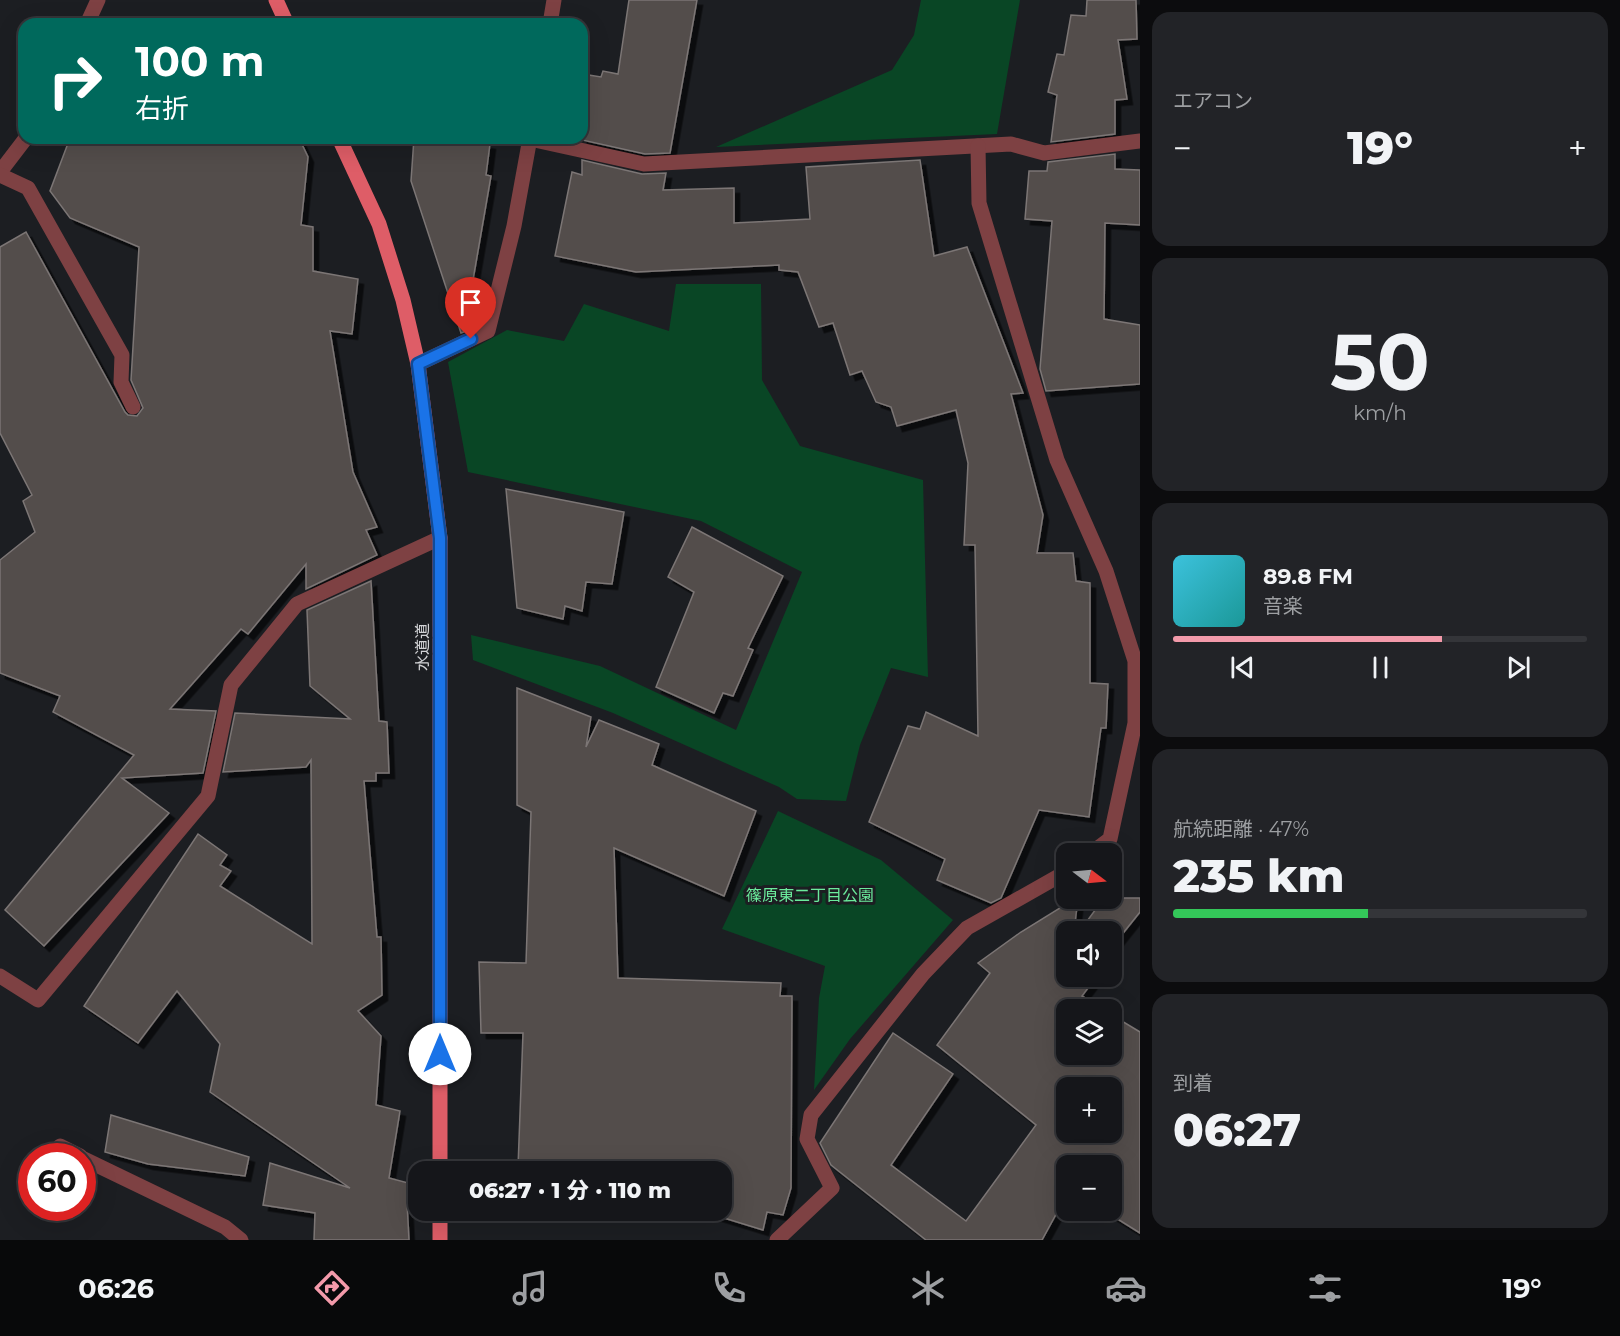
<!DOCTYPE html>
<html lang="ja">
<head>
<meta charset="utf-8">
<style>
  :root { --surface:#15161a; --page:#222327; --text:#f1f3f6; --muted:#9d9fa2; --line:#343539; --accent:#f39aaa }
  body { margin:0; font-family:Montserrat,"Noto Sans JP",sans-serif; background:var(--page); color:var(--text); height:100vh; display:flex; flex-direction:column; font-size:22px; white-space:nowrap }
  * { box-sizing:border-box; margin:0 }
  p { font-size:20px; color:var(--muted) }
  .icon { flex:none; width:33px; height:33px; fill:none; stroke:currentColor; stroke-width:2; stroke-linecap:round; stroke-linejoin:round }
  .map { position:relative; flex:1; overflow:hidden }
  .side { display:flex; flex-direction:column; gap:12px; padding:12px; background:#0c0c0e; width:480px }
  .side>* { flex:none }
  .guide { position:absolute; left:18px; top:18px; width:570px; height:126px; border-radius:18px; box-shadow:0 6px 24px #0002,0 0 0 2px var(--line); background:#00695c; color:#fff; overflow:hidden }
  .needle { width:39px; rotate:106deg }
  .buttons { position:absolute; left:1056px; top:843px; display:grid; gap:12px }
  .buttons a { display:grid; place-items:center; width:66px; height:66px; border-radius:12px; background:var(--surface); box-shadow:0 6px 24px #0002,0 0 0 2px var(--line); font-size:30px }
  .speed { position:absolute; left:18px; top:1143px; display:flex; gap:12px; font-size:30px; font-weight:700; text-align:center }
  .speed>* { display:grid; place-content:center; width:78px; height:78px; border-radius:50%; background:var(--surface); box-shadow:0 6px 24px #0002,0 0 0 2px var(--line); line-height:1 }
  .speed .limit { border:9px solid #d22; background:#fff; color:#111 }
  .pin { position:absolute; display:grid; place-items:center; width:51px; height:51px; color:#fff; margin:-62px -26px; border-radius:50% 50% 50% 0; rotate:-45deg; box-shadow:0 0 6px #0007 }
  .pin .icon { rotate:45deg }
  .me { position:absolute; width:66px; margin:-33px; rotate:0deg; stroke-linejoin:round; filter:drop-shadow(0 0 4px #0008) }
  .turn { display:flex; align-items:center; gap:21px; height:126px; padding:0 18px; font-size:27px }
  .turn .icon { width:78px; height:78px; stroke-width:2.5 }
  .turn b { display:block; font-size:42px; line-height:51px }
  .big { font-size:45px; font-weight:800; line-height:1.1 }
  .side .widget { flex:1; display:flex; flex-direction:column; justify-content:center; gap:9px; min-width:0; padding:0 21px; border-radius:18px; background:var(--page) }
  .side .dial { align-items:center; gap:0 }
  .dial b { font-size:78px; line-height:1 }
  .song { display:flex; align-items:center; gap:18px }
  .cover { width:72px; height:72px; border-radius:9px; background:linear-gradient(135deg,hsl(190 70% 55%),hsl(180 70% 35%)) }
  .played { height:6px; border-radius:3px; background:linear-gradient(90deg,var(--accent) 65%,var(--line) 65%) }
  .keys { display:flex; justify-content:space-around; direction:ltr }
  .heat { display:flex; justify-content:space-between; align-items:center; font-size:33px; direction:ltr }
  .charge { height:9px; border-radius:4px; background:linear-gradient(90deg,#34c759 47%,var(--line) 0) }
  .trip { position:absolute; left:408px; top:1161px; width:324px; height:60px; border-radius:18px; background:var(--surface); box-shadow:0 6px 24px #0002,0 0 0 2px var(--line); font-weight:800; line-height:60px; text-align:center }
  .tabs { display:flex; height:96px; justify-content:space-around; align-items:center; background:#08090a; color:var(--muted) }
  .tabs .icon { width:42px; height:42px }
  .tabs .active { color:var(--accent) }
  .tabs b { font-size:27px; color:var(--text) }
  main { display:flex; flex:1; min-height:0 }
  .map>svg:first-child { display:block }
  .green { fill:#094625 }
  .building { fill:#534d4c; stroke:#7c7675; stroke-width:1.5; fill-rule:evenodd; filter:url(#shadow) }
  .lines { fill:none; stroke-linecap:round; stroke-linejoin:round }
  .street { stroke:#7e4143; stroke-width:15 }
  .primary { stroke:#de5d67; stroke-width:15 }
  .route-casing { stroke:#114b97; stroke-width:15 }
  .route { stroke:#1a73e8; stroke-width:10 }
  .labels { text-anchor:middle; stroke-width:6; stroke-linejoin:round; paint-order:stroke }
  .street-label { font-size:16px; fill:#d1d2d5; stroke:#1c1e22 }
  .park-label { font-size:16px; fill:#6beb9c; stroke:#1c1e22 }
</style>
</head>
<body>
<main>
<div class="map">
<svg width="1140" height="1240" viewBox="0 0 1140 1240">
  <defs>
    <filter id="shadow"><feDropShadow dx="5.5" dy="5.5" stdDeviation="0" flood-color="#0009"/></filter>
  </defs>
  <rect width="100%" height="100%" fill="#1c1e22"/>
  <g class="green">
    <path d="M921 0H1020L997 134 716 147 892 70 914 35Z"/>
    <path d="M676 284H761L762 380 800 446 923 480 928 677 891 668 860 745 846 801 797 799 779 787 613 713 473 660 471 635 600 666 736 730 802 572 701 521 468 472 448 362 507 330 564 341 584 304 669 331Z"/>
    <path d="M778 811 881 860 953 920 850 1039 814 1090 819 998 825 966 722 929Z"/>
  </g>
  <g class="building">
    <path d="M629 0H697L670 153 645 154 582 140V74L601 77 603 71 618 74Z"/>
    <path d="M1087 0H1136L1137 39 1118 40 1127 99 1115 100V134L1051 142 1057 95 1048 92 1057 54 1064 55 1071 15 1086 16Z"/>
    <path d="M70 138H299L308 157 301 225 313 227V271L358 279 352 334 330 331 353 472 377 527 366 530 377 555 306 589V564L248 634 241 629 170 709 216 711 203 773 122 778 169 813 44 946 5 910 134 755 53 712 60 696 0 673V560L35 532 23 501 32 495 0 433V247L26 232 125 412 128 415 137 416 143 408 131 380 139 247 70 218 50 191Z"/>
    <path d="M414 138H460L490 144 486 175 491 176 464 332 461 333 411 181Z"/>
    <path d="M1115 154V169L1140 170V225L1105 223 1104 319 1140 325V384L1046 391 1040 369 1052 221 1025 219 1029 171H1047L1048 162Z"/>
    <path d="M582 160 642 174 666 173 663 190 734 188V223L810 219 806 167 920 160 934 256 967 247 1023 393 1011 394 1043 515 1037 553H1073L1076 581 1090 583V683L1108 684 1106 728H1101L1089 817 1039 810 1001 898 991 903 937 880 945 859 869 822 908 726 920 729 926 712 978 736 975 545H964L968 463 956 410 897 426 891 407 876 402 862 371 850 375 833 323 819 327 798 272 779 270V265L636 272 555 256 572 172 582 175Z"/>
    <path d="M506 489 624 512 612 584 586 582 582 611 565 606 563 619 517 608Z"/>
    <path d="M692 527 783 576 748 648 753 650 733 696 723 693 714 713 656 687 694 592 668 577Z"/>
    <path d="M371 581 379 721 387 722 389 773H376V781H364L377 937H381L382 995 358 1011 381 1036 376 1105 400 1111 389 1178 412 1184 407 1202 409 1240H314L315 1213 263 1205 270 1163 350 1188 210 1092 220 1044 177 991 138 1043 84 1006 198 834 227 855 220 865 231 871 220 886 312 944 311 760 306 767 223 772 235 713 350 719 310 686 307 610Z"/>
    <path d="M517 688 591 717 586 747 599 720 659 744 652 765 756 811 724 896 614 848 618 978 781 983 780 996H792L791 1188 783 1215 767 1212 763 1230 698 1210H722V1172H567L549 1166 518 1167 523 1033H481L479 962 526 963 531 812 517 805Z"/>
    <path d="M1076 898H1078L1074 932H1066V976H1097L1082 996 1104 1010H1066V1054H1112V1015L1140 1032V1233L1103 1210H1112V1166H1066V1196L1042 1240H926L831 1165 820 1143 893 1033 953 1074 891 1165 966 1221 1036 1125 937 1045 990 973 978 963 1021 932ZM1066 1088H1112V1132H1066Z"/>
    <path d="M1104 898H1140V912L1112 947V932H1079Z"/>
    <path d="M111 1115 249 1157 245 1176 148 1164 105 1152Z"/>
  </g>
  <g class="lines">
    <g class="street">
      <path d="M87 24 98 0"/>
      <path d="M550 24 554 0"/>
      <path d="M530 139 644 164 1011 144 1044 153 1140 141"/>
      <path d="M978 146 979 203 1057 460 1106 571 1135 661V723L1110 839 1090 854"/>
      <path d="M0 172 26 138"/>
      <path d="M0 175 28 188 122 355 121 382 133 407"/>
      <path d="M418 364 488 331 514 226 530 138"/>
      <path d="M0 976 38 1000 208 796 231 685 297 604 440 538"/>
      <path d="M60 1146 80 1156"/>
      <path d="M82 1158 225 1227 241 1240"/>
      <path d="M777 1240 832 1188 807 1139 811 1115 923 974 967 928 1066 872"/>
    </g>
    <g class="primary">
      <path d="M276 0 287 24"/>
      <path d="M339 138 379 224 403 300 418 364 440 538V1172"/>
      <path d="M440 1210V1240"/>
    </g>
  </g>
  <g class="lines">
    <defs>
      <path id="route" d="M440 1054V538L418 364 471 339"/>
    </defs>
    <use href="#route" class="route-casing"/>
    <use href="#route" class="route"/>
  </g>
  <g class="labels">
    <g class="street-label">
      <text transform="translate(422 647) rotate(-90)" y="6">水道道</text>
    </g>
    <g class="park-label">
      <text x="810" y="901">篠原東二丁目公園</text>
    </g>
  </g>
</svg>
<div class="buttons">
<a><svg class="needle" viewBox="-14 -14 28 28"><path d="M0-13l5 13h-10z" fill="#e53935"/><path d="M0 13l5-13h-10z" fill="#9d9fa2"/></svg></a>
<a><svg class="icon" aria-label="sound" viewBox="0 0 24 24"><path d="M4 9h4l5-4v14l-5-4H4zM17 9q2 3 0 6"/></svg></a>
<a><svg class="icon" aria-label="layers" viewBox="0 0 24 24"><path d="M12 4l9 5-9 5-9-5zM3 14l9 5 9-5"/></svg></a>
<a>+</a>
<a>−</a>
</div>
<div class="speed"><div class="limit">60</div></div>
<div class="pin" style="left:471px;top:339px;background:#d93025"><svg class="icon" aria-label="arrive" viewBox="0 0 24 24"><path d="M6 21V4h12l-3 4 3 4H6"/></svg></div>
<svg class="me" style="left:440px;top:1054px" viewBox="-20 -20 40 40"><circle r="19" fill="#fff"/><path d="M0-13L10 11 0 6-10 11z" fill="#1a73e8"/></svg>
<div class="trip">06:27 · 1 分 · 110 m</div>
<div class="guide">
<div class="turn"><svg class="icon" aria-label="right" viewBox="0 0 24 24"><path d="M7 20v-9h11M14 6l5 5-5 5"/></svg><div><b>100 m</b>右折</div></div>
</div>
</div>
<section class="side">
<div class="widget"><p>エアコン</p>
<div class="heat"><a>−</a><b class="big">19°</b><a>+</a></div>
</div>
<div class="widget dial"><b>50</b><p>km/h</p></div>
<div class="widget">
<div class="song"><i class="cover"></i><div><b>89.8 FM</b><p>音楽</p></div></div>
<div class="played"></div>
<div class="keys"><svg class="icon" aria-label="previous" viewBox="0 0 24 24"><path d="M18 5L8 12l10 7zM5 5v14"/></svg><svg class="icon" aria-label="pause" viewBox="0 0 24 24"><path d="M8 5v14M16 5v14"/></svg><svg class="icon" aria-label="next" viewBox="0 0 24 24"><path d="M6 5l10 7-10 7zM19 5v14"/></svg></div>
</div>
<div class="widget"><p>航続距離 · 47%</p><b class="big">235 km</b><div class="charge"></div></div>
<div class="widget"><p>到着</p><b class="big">06:27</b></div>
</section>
</main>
<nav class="tabs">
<b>06:26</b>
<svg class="icon active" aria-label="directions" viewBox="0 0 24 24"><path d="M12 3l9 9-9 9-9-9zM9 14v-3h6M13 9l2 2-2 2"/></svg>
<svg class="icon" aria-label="music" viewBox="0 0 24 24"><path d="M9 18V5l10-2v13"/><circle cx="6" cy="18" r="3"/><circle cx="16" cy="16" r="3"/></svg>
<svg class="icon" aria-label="phone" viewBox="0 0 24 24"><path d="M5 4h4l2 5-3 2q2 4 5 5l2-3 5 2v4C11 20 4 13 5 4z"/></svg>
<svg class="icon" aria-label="climate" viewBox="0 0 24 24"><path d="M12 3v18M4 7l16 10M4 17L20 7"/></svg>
<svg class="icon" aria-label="car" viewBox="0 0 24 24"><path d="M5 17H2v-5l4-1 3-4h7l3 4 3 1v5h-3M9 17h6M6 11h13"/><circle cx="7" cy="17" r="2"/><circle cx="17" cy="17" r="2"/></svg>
<svg class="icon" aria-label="filters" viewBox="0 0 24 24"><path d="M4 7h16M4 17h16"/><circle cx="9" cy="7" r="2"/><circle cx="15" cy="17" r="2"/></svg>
<b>19°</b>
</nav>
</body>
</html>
